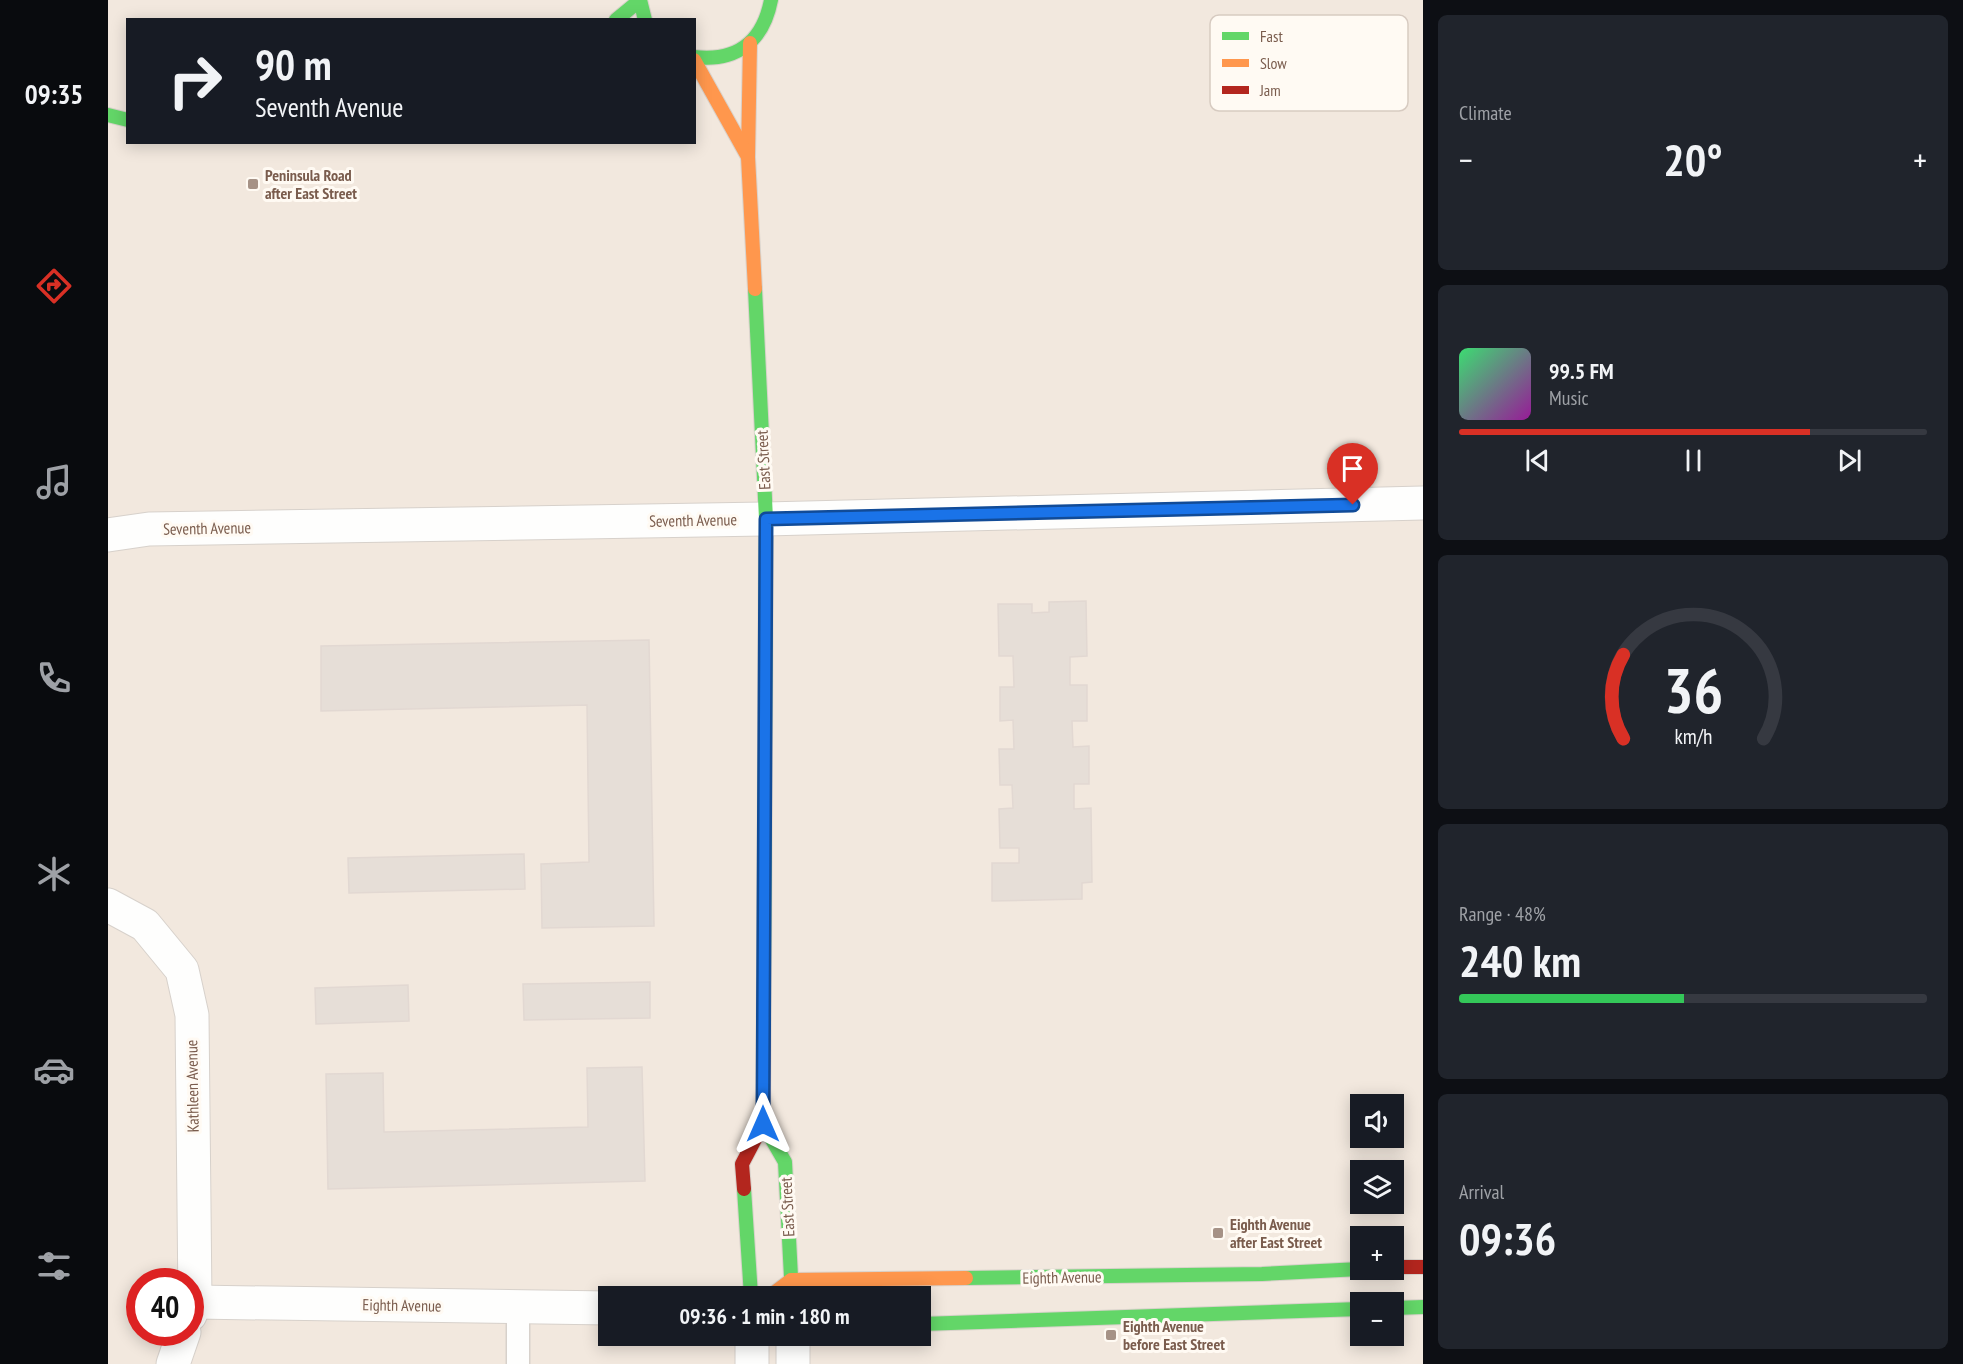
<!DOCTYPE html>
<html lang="en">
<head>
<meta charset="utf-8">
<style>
  :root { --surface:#171b24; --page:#20242c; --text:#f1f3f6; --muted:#9ea1a6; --line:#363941; --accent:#d93025 }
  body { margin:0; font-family:"PT Sans Narrow",sans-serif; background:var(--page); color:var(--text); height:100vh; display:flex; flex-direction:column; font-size:22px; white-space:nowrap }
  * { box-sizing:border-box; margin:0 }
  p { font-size:20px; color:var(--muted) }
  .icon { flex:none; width:33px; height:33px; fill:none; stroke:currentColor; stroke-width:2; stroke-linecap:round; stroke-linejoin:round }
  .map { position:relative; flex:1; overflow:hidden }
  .drawer { display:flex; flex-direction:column; gap:15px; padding:15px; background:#0d0f14; width:540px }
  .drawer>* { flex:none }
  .hud { position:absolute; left:18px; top:18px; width:570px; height:126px; border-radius:0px; box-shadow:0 3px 15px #0003; background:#171b24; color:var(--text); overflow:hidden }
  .tools { position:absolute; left:1242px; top:1094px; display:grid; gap:12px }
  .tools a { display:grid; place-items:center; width:54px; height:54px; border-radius:0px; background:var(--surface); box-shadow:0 3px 15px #0003; font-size:30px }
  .speed { position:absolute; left:18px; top:1268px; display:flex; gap:12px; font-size:30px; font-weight:700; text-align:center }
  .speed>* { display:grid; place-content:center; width:78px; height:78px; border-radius:50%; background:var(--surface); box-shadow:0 3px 15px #0003; line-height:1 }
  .speed .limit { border:9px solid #d22; background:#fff; color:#111 }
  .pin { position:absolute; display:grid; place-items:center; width:51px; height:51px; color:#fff; margin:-62px -26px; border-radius:50% 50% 50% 0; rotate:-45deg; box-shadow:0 0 6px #0007 }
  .pin .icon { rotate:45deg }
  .me { position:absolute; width:66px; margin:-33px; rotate:0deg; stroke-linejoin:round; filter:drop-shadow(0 0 4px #0008) }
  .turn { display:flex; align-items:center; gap:21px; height:126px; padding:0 30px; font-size:27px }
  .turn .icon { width:78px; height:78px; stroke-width:2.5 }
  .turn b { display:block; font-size:42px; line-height:51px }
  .big { font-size:45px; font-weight:600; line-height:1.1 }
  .drawer .tile { flex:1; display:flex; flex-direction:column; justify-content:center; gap:9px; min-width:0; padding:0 21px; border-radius:9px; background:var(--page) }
  .drawer .dial { align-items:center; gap:0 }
  .dial svg { height:156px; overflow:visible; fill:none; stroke:var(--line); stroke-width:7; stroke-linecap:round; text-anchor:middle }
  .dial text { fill:var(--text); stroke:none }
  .song { display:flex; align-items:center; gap:18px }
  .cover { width:72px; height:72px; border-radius:9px; background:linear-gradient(135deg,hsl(140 70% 55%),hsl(300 70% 35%)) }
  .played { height:6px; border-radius:3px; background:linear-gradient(90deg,var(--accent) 75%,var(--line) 75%) }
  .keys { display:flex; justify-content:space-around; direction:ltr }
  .heat { display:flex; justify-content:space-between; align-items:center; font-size:33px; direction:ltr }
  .charge { height:9px; border-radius:4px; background:linear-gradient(90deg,#34c759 48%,var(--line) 0) }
  .trip { position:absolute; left:490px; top:1286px; width:333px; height:60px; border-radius:0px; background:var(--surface); box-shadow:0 3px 15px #0003; font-weight:600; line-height:60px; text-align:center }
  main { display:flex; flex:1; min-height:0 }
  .tabs { display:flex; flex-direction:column; width:108px; justify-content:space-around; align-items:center; background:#090b0e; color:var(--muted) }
  .tabs .icon { width:42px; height:42px }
  .tabs .active { color:var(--accent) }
  .tabs b { font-size:27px; color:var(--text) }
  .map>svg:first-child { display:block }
  .residential { fill:#f2e8de; fill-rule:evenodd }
  .building { fill:#e6ded7; stroke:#e2d8d2; stroke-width:1.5 }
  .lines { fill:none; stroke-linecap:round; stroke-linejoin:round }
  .lane-casing { stroke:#d7d1cb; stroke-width:25 }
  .street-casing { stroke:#d7d1cb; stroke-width:35 }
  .fast-casing { stroke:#d9d2cb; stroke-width:16 }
  .slow-casing { stroke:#d9d2cb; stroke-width:16 }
  .jam-casing { stroke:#d9d2cb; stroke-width:16 }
  .lane { stroke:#fefefd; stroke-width:22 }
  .street { stroke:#fefefd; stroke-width:33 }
  .fast { stroke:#63d668; stroke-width:14 }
  .slow { stroke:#ff974d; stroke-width:14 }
  .jam { stroke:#b3261e; stroke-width:14 }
  .route-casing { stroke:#114b97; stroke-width:15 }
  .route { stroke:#1a73e8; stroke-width:10 }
  .poi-dot { fill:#a69286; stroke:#fffaf3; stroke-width:2 }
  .labels { text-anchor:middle; stroke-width:6; stroke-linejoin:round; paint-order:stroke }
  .poi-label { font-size:16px; font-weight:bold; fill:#7a5c4d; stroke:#fffaf3; text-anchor:start }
  .street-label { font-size:16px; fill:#7a5c4d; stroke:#fffaf3 }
  .key { fill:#fffaf3; stroke:#d7cbc1; stroke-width:1.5 }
  .key-label { font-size:16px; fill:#7a5c4d }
</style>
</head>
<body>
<main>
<nav class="tabs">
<b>09:35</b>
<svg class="icon active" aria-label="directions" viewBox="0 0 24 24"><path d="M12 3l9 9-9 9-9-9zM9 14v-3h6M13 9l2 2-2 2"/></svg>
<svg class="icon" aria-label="music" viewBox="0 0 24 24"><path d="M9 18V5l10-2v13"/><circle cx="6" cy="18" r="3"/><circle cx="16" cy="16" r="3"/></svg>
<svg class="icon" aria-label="phone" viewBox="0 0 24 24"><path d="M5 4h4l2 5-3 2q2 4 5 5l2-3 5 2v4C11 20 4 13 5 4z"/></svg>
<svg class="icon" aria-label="climate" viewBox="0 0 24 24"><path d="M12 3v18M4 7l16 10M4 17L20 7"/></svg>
<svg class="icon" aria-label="car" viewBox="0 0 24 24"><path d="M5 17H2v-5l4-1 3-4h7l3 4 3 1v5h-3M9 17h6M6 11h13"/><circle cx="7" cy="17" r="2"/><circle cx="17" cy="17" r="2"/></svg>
<svg class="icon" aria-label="filters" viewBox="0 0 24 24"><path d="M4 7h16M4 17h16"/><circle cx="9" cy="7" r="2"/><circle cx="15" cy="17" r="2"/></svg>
</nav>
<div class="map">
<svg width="1315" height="1364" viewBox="0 0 1315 1364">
  <rect width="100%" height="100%" fill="#f9f5f0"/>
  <path class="residential" d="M0 0H1315V1364H0ZM20 20H586V142H20ZM1252 1104H1286V1137H1252ZM1252 1170H1286V1203H1252ZM1252 1236H1286V1269H1252ZM32 1281H82V1332H32ZM501 1296H813V1335H501ZM1252 1302H1286V1335H1252Z"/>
  <g class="building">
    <path d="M978 601 979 656 962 657V685H979V721H964L965 747 981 746V784H966V809L983 808 984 882 974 883V899L884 901V863H911V848H892L891 809 905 808 904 785H892L891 749H906L905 720 892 721V687H906L905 656H891L890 604H924V613L941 612V602Z"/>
    <path d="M541 640 546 926 434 928 433 864 481 862 479 705 213 711V646Z"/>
    <path d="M416 854 417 889 241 893 240 858Z"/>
    <path d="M542 982V1018L416 1020 415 984Z"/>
    <path d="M300 985 301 1021 208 1024 207 988Z"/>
    <path d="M534 1067 537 1181 220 1189 218 1074 275 1073 276 1132 480 1127 479 1068Z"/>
  </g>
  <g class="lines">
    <defs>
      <path id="lane" d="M410 1306V1364"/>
      <g id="street">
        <path d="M0 535 41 529 658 519 1315 503"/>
        <path d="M0 905 37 925 74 970 84 1015 87 1302 82 1315"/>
        <path d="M87 1302 501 1308"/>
        <path d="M65 1364 76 1332"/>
        <path d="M644 1364V1335"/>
        <path d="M685 1364V1335"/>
      </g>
      <g id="fast">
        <path d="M508 20 532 0 537 20"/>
        <path d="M586 57C628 62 655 42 663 0"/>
        <path d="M0 115 20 120"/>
        <path d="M647 289 658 519 656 975"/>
        <path d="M655 1124 677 1162 684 1296"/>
        <path d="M636 1189 643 1296"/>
        <path d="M858 1278 1154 1274 1252 1269"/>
        <path d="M1286 1308 1315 1307"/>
        <path d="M813 1324 1252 1309"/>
      </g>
      <g id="slow">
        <path d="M642 43 640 157 647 289"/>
        <path d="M586 60 639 155"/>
        <path d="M662 1296 683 1280 858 1278"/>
      </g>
      <g id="jam">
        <path d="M636 1189 634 1164 655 1124 656 975"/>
        <path d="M1286 1267H1315"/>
      </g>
    </defs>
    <use href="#lane" class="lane-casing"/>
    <use href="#street" class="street-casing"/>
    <use href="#fast" class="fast-casing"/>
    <use href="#slow" class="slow-casing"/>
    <use href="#jam" class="jam-casing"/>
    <use href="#lane" class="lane"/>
    <use href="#street" class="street"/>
    <use href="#fast" class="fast"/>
    <use href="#slow" class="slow"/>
    <use href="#jam" class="jam"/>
  </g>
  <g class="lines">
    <defs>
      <path id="route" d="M655 1124 658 519 1245 505"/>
    </defs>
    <use href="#route" class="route-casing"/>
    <use href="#route" class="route"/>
  </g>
  <g class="poi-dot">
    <rect x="139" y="178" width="12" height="12" rx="3"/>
    <rect x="1104" y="1227" width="12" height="12" rx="3"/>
    <rect x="997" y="1329" width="12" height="12" rx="3"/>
  </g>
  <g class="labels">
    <g class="poi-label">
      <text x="157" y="181">Peninsula Road<tspan x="157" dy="18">after East Street</tspan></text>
      <text x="1122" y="1230">Eighth Avenue<tspan x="1122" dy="18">after East Street</tspan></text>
      <text x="1015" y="1332">Eighth Avenue<tspan x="1015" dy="18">before East Street</tspan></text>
    </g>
    <g class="street-label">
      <text transform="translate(655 460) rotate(-93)" y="6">East Street</text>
      <text transform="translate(585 520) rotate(-1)" y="6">Seventh Avenue</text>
      <text transform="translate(99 528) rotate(-1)" y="6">Seventh Avenue</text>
      <text transform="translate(84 1086) rotate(-91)" y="6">Kathleen Avenue</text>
      <text transform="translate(679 1207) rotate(-93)" y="6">East Street</text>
      <text transform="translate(954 1277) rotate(-1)" y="6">Eighth Avenue</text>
      <text transform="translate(294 1305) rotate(1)" y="6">Eighth Avenue</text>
    </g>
  </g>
  <rect x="1102" y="15" width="198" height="96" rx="9" class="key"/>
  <rect x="1114" y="32" width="27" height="8" fill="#63d668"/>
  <rect x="1114" y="59" width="27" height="8" fill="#ff974d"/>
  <rect x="1114" y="86" width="27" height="8" fill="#b3261e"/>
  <g class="key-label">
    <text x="1152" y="42">Fast</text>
    <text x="1152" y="69">Slow</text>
    <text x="1152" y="96">Jam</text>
  </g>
</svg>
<div class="tools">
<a><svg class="icon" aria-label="sound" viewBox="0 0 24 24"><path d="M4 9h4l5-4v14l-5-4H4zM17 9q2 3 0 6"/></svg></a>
<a><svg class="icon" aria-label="layers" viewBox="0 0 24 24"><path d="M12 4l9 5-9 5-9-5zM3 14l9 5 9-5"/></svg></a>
<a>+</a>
<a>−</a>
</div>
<div class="speed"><div class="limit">40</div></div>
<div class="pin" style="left:1245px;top:505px;background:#d93025"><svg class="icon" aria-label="arrive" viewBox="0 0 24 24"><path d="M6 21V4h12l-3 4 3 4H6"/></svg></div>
<svg class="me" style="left:655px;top:1124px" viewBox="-20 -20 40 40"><path d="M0-17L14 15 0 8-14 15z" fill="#1a73e8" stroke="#fff" stroke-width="4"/></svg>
<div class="trip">09:36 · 1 min · 180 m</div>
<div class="hud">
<div class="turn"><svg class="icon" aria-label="right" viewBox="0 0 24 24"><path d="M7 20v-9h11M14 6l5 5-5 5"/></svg><div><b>90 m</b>Seventh Avenue</div></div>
</div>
</div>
<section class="drawer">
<div class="tile"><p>Climate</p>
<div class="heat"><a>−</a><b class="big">20°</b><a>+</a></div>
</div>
<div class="tile">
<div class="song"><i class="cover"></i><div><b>99.5 FM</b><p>Music</p></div></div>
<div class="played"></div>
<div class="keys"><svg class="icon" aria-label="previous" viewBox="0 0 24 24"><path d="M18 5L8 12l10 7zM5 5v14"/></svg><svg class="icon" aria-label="pause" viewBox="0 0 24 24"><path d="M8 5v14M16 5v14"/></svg><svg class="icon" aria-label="next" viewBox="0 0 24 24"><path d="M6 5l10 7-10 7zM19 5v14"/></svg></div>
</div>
<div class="tile dial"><svg viewBox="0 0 100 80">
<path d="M14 69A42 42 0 1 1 86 69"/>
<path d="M14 69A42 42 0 0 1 14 26" stroke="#d93025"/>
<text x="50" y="56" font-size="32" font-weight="700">36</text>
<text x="50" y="72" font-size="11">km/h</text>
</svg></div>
<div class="tile"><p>Range · 48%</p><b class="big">240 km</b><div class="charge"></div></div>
<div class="tile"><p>Arrival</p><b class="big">09:36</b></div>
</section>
</main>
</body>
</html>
